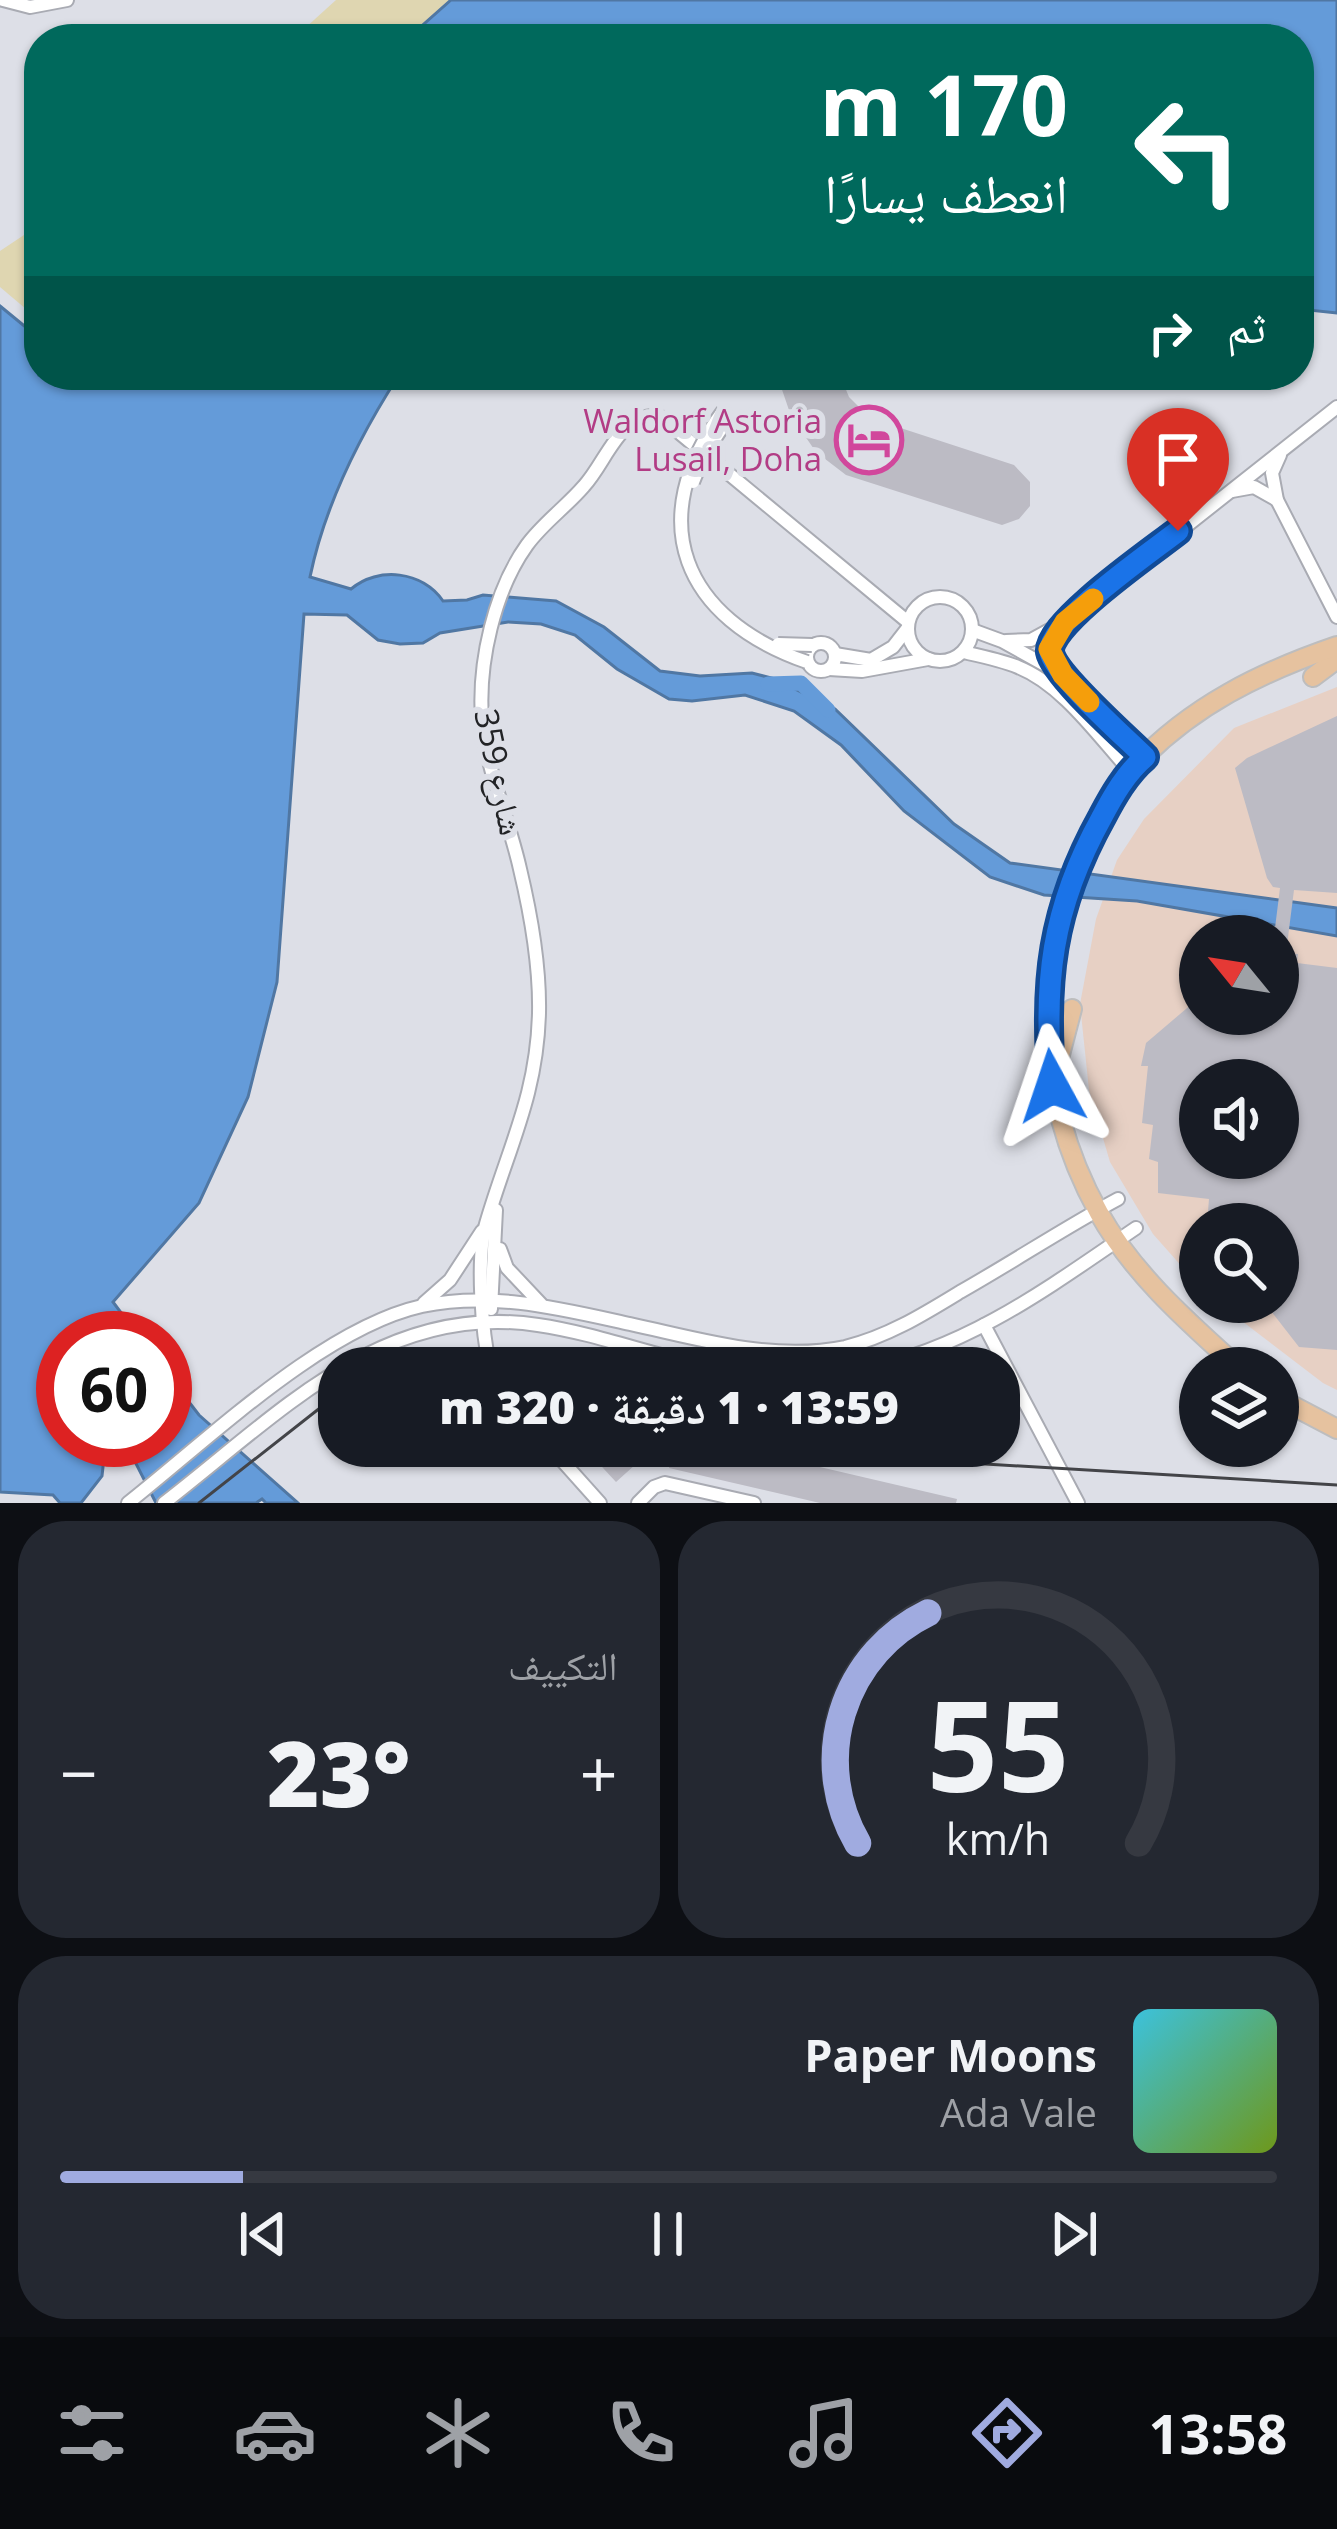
<!DOCTYPE html>
<html lang="ar">
<head>
<meta charset="utf-8">
<style>
  :root { --surface:#171b24; --page:#242831; --text:#f1f3f6; --muted:#9ea1a6; --line:#363941; --accent:#a0abe0 }
  body { margin:0; font-family:"Open Sans","Noto Naskh Arabic",sans-serif; background:var(--page); color:var(--text); direction:rtl; height:100vh; display:flex; flex-direction:column; font-size:45px; white-space:nowrap }
  * { box-sizing:border-box; margin:0 }
  p { font-size:39px; color:var(--muted) }
  .icon { flex:none; width:66px; height:66px; fill:none; stroke:currentColor; stroke-width:2; stroke-linecap:round; stroke-linejoin:round }
  .map { position:relative; height:1503px; overflow:hidden; direction:ltr }
  .panel { display:flex; flex-direction:column; gap:18px; padding:18px; background:#0d0f14; flex:1 }
  .panel>* { flex:none }
  .guide { position:absolute; left:24px; top:24px; width:1290px; height:366px; border-radius:48px; box-shadow:0 3px 9px #0004; direction:rtl; background:#00695c; color:#fff; overflow:hidden }
  .needle { width:78px; rotate:300deg }
  .buttons { position:absolute; left:1179px; top:915px; display:grid; gap:24px }
  .buttons a { display:grid; place-items:center; width:120px; height:120px; border-radius:50%; background:var(--surface); box-shadow:0 3px 9px #0004; font-size:60px }
  .speed { position:absolute; left:36px; top:1311px; display:flex; gap:24px; font-size:60px; font-weight:700; text-align:center }
  .speed>* { display:grid; place-content:center; width:156px; height:156px; border-radius:50%; background:var(--surface); box-shadow:0 3px 9px #0004; line-height:1 }
  .speed .limit { border:18px solid #d22; background:#fff; color:#111 }
  .pin { position:absolute; display:grid; place-items:center; width:102px; height:102px; color:#fff; margin:-123px -51px; border-radius:50% 50% 50% 0; rotate:-45deg; box-shadow:0 0 12px #0007 }
  .pin .icon { rotate:45deg }
  .me { position:absolute; width:132px; margin:-66px; rotate:355deg; stroke-linejoin:round; filter:drop-shadow(0 0 9px #0008) }
  .turn { display:flex; align-items:center; gap:42px; height:252px; padding:0 48px; font-size:54px }
  .turn .icon { width:156px; height:156px; stroke-width:2.5 }
  .turn b { display:block; font-size:84px; line-height:102px }
  .then { display:flex; align-items:center; height:114px; padding:0 48px; background:#0003; gap:24px; font-size:45px }
  .big { font-size:90px; font-weight:800; line-height:1.1 }
  .panel .widget { flex:1; display:flex; flex-direction:column; justify-content:center; gap:18px; min-width:0; padding:0 42px; border-radius:48px; background:var(--page) }
  .panel .dial { align-items:center; gap:0 }
  .dial svg { height:312px; overflow:visible; fill:none; stroke:var(--line); stroke-width:7; stroke-linecap:round; text-anchor:middle }
  .dial text { fill:var(--text); stroke:none }
  .song { display:flex; align-items:center; gap:36px }
  .cover { width:144px; height:144px; border-radius:18px; background:linear-gradient(135deg,hsl(190 70% 55%),hsl(80 70% 35%)) }
  .played { height:12px; border-radius:6px; background:linear-gradient(90deg,var(--accent) 15%,var(--line) 15%) }
  .keys { display:flex; justify-content:space-around; direction:ltr }
  .heat { display:flex; justify-content:space-between; align-items:center; font-size:66px; direction:ltr }
  .panel .tiles { flex:1; display:grid; gap:18px; grid-template-columns:1fr 1fr }
  .widget:last-child { grid-column:span 2 }
  .trip { position:absolute; left:318px; top:1347px; width:702px; height:120px; border-radius:48px; background:var(--surface); box-shadow:0 3px 9px #0004; font-weight:800; line-height:120px; text-align:center; direction:rtl }
  .menu { display:flex; height:192px; justify-content:space-around; align-items:center; background:#090b0e; color:var(--muted) }
  .menu .icon { width:84px; height:84px }
  .menu .selected { color:var(--accent) }
  .menu b { font-size:54px; color:var(--text) }
  .map>svg:first-child { display:block }
  .commercial { fill:#e7d0c4; fill-rule:evenodd }
  .sand { fill:#dfd6b1 }
  .water { fill:#649bd9; stroke:#5077a3; stroke-width:3 }
  .lines { fill:none; stroke-linecap:round; stroke-linejoin:round }
  .canal { stroke:#649bd9; stroke-width:15 }
  .building { fill:#bcbbc4; fill-rule:evenodd }
  .street-casing { stroke:#a9abb3; stroke-width:16 }
  .primary-casing { stroke:#bdbdbe; stroke-width:22 }
  .street { stroke:#fff; stroke-width:12 }
  .primary { stroke:#e6c29f; stroke-width:18 }
  .tram { stroke:#434448; stroke-width:3 }
  .street-bridge-casing { stroke:#a9abb3; stroke-width:16; stroke-linecap:butt }
  .street-bridge { stroke:#fff; stroke-width:12 }
  .route-casing { stroke:#114b97; stroke-width:30 }
  .route { stroke:#1a73e8; stroke-width:21 }
  .slow { stroke:#f59e0b; stroke-width:21 }
  .labels { text-anchor:middle; stroke-width:12; stroke-linejoin:round; paint-order:stroke }
  .hotel-label { font-size:33px; fill:#b23c85; stroke:#dddfe7; text-anchor:end }
  .street-label { font-size:33px; fill:#222326; stroke:#dddfe7 }
</style>
</head>
<body>
<div class="map">
<svg width="1337" height="1503" viewBox="0 0 1337 1503">
  <rect width="100%" height="100%" fill="#dddfe7"/>
  <path class="commercial" d="M1337 687V1390L1323 1383 1217 1302H1278V1224H1200V1287L1153 1234 1110 1162 1089 1090 1080 1004 1096 919 1117 860 1144 819 1234 728ZM1200 936H1278V1014H1200ZM1200 1080H1278V1158H1200Z"/>
  <g class="sand">
    <path d="M336 0H451L407 39H293Z"/>
    <path d="M39 225V320L0 287V251Z"/>
  </g>
  <g class="water">
    <path d="M451 0H1337V313L1299 309V39H407Z"/>
    <path d="M0 306 39 338V375H112L140 388 142 382 131 375H399C359 437 325 504 310 577L351 589C378 566 423 571 443 601L467 600 483 595 556 601 604 627 660 671 700 676 752 673 775 679 835 709 954 824 1010 863 1337 908V936L1137 901 1044 895 990 877 904 811 841 745 794 711 745 695 692 701 669 699 617 669 575 635 541 624 508 622 440 633 423 643 400 644 378 640 347 615 304 614 277 982 248 1097 199 1203 113 1302 140 1338H63V1440H106L102 1476 81 1503H60L53 1495 0 1492Z"/>
    <path d="M165 1371 199 1415 298 1503H266L262 1499 256 1503H156L124 1440H165Z"/>
  </g>
  <g class="lines">
    <path class="canal" d="M768 684 801 683 828 710"/>
  </g>
  <g class="building">
    <path d="M777 375H840L849 397 870 418 1014 465 1030 482V506L1019 519 1002 525 846 475 816 452 791 416Z"/>
    <path d="M1337 716V893L1294 890 1286 953 1298 954 1297 963 1337 968V1350L1299 1347 1264 1302H1278V1224H1207L1209 1199 1158 1193V1162L1149 1159 1153 1125 1142 1123 1148 1066H1141L1146 1043 1200 997V1014H1278V936H1274L1280 888 1273 887 1267 878 1235 768 1247 758ZM1200 1080H1278V1158H1200Z"/>
    <path d="M601 1446H656L616 1482 591 1455Z"/>
    <path d="M675 1446H730L957 1499 956 1503H820L669 1468Z"/>
  </g>
  <g class="lines">
    <defs>
      <g id="street">
        <path d="M3 0 30 7 67 0"/>
        <path d="M1280 455 1272 473 1277 500 1337 617"/>
        <path d="M1232 491 1254 487 1277 500"/>
        <circle cx="940" cy="629" r="32"/>
        <path d="M972 630 1002 641 1063 675 1145 757"/>
        <path d="M1006 641 1031 640 1064 622"/>
        <circle cx="821" cy="657" r="14"/>
        <path d="M963 652C981 656 1001 660 1018 667 1063 685 1098 736 1130 771"/>
        <path d="M835 654 871 660 893 647 907 629"/>
        <path d="M829 669 862 671 928 659"/>
        <path d="M1063 675 1049 649 1065 622 1337 407"/>
        <path d="M500 1249 507 1268 541 1304"/>
        <path d="M424 1303 450 1280 482 1231"/>
        <path d="M491 1309 496 1210"/>
        <path d="M984 1325 1078 1503"/>
        <path d="M490 1368C482 1333 476 1258 486 1224 508 1148 537 1096 539 1013 540 966 531 915 520 869 509 819 486 770 482 719 478 663 494 591 527 545 543 523 566 507 584 486 607 461 619 413 659 416L908 622"/>
        <path d="M866 1368C967 1349 1052 1285 1136 1228"/>
        <path d="M549 1446 600 1503"/>
        <path d="M128 1503C208 1440 323 1328 422 1306 492 1291 562 1309 630 1324 700 1339 773 1362 845 1347 887 1337 924 1314 960 1292 1013 1262 1064 1228 1118 1199"/>
        <path d="M164 1503C277 1416 382 1301 538 1325 599 1334 656 1357 716 1368"/>
        <path d="M638 1503 654 1487 665 1483 754 1503"/>
      </g>
      <g id="primary">
        <path d="M1313 677 1337 659"/>
        <path d="M1056 1070 1072 1009"/>
        <path d="M1239 1368C1188 1322 1133 1274 1099 1213 1032 1093 1030 948 1096 828 1107 807 1119 783 1135 766 1191 706 1261 672 1337 646"/>
        <path d="M1278 1398 1337 1429"/>
      </g>
    </defs>
    <use href="#street" class="street-casing"/>
    <use href="#primary" class="primary-casing"/>
    <use href="#street" class="street"/>
    <use href="#primary" class="primary"/>
    <g class="tram">
      <path d="M386 1368C450 1343 525 1351 591 1368"/>
      <path d="M850 1446 919 1460 1337 1485"/>
      <path d="M199 1503 339 1393"/>
    </g>
    <defs>
      <g id="street-bridge">
        <path d="M723 411C642 521 683 619 807 662"/>
        <path d="M693 482 704 455 729 417"/>
        <path d="M778 644 812 645"/>
      </g>
    </defs>
    <use href="#street-bridge" class="street-bridge-casing"/>
    <use href="#street-bridge" class="street-bridge"/>
  </g>
  <g class="lines">
    <defs>
      <path id="route" d="M1052 1086C1043 983 1051 909 1102 817 1113 796 1126 773 1145 757 1126 738 1054 675 1050 652 1046 624 1154 550 1178 531"/>
    </defs>
    <use href="#route" class="route-casing"/>
    <use href="#route" class="route"/>
    <path class="slow" d="M1089 702 1063 675 1049 649 1065 622 1093 599"/>
  </g>
  <defs>
    <symbol id="hotel-ring" viewBox="-11 -11 22 22"><circle r="9.5" fill="#dddfe7" stroke="#d1479c" stroke-width="1.5"/><path d="M-6-4.5h1.5V1H6V5H4.5V3h-9V5H-6ZM-4 0a1.8 1.8 0 1 1 3.6 0ZM.5 0V-2.5h3Q6-2.5 6 0Z" fill="#d1479c"/></symbol>
  </defs>
  <g fill-rule="evenodd">
    <use href="#hotel-ring" x="831" y="402" width="76" height="76"/>
  </g>
  <g class="labels">
    <g class="hotel-label">
      <text x="822" y="433">Waldorf Astoria<tspan x="822" dy="38">Lusail, Doha</tspan></text>
    </g>
    <g class="street-label">
      <text transform="translate(499 772) rotate(78)" y="12">شارع 359</text>
    </g>
  </g>
</svg>
<div class="buttons">
<a><svg class="needle" viewBox="-14 -14 28 28"><path d="M0-13l5 13h-10z" fill="#e53935"/><path d="M0 13l5-13h-10z" fill="#9ea1a6"/></svg></a>
<a><svg class="icon" aria-label="sound" viewBox="0 0 24 24"><path d="M4 9h4l5-4v14l-5-4H4zM17 9q2 3 0 6"/></svg></a>
<a><svg class="icon" aria-label="search" viewBox="0 0 24 24"><circle cx="10" cy="10" r="6"/><path d="M15 15l6 6"/></svg></a>
<a><svg class="icon" aria-label="layers" viewBox="0 0 24 24"><path d="M12 4l9 5-9 5-9-5zM3 14l9 5 9-5"/></svg></a>
</div>
<div class="speed"><div class="limit">60</div></div>
<div class="pin" style="left:1178px;top:531px;background:#d93025"><svg class="icon" aria-label="arrive" viewBox="0 0 24 24"><path d="M6 21V4h12l-3 4 3 4H6"/></svg></div>
<svg class="me" style="left:1052px;top:1086px" viewBox="-20 -20 40 40"><path d="M0-17L14 15 0 8-14 15z" fill="#1a73e8" stroke="#fff" stroke-width="4"/></svg>
<div class="trip">13:59 · 1 دقيقة · 320 m</div>
<div class="guide">
<div class="turn"><svg class="icon" aria-label="left" viewBox="0 0 24 24"><path d="M17 20v-9H6M10 6l-5 5 5 5"/></svg><div><b>170 m</b>انعطف يسارًا</div></div>
<div class="then">ثم<svg class="icon" aria-label="right" viewBox="0 0 24 24"><path d="M7 20v-9h11M14 6l5 5-5 5"/></svg></div>
</div>
</div>
<section class="panel">
<div class="tiles">
<div class="widget dial"><svg viewBox="0 0 100 80">
<path d="M14 69A42 42 0 1 1 86 69"/>
<path d="M14 69A42 42 0 0 1 32 10" stroke="#a0abe0"/>
<text x="50" y="56" font-size="32" font-weight="700">55</text>
<text x="50" y="72" font-size="11">km/h</text>
</svg></div>
<div class="widget"><p>التكييف</p>
<div class="heat"><a>−</a><b class="big">23°</b><a>+</a></div>
</div>
<div class="widget">
<div class="song"><i class="cover"></i><div><b>Paper Moons</b><p>Ada Vale</p></div></div>
<div class="played"></div>
<div class="keys"><svg class="icon" aria-label="previous" viewBox="0 0 24 24"><path d="M18 5L8 12l10 7zM5 5v14"/></svg><svg class="icon" aria-label="pause" viewBox="0 0 24 24"><path d="M8 5v14M16 5v14"/></svg><svg class="icon" aria-label="next" viewBox="0 0 24 24"><path d="M6 5l10 7-10 7zM19 5v14"/></svg></div>
</div>
</div>
</section>
<nav class="menu">
<b>13:58</b>
<svg class="icon selected" aria-label="directions" viewBox="0 0 24 24"><path d="M12 3l9 9-9 9-9-9zM9 14v-3h6M13 9l2 2-2 2"/></svg>
<svg class="icon" aria-label="music" viewBox="0 0 24 24"><path d="M9 18V5l10-2v13"/><circle cx="6" cy="18" r="3"/><circle cx="16" cy="16" r="3"/></svg>
<svg class="icon" aria-label="phone" viewBox="0 0 24 24"><path d="M5 4h4l2 5-3 2q2 4 5 5l2-3 5 2v4C11 20 4 13 5 4z"/></svg>
<svg class="icon" aria-label="climate" viewBox="0 0 24 24"><path d="M12 3v18M4 7l16 10M4 17L20 7"/></svg>
<svg class="icon" aria-label="car" viewBox="0 0 24 24"><path d="M5 17H2v-5l4-1 3-4h7l3 4 3 1v5h-3M9 17h6M6 11h13"/><circle cx="7" cy="17" r="2"/><circle cx="17" cy="17" r="2"/></svg>
<svg class="icon" aria-label="filters" viewBox="0 0 24 24"><path d="M4 7h16M4 17h16"/><circle cx="9" cy="7" r="2"/><circle cx="15" cy="17" r="2"/></svg>
</nav>
</body>
</html>
